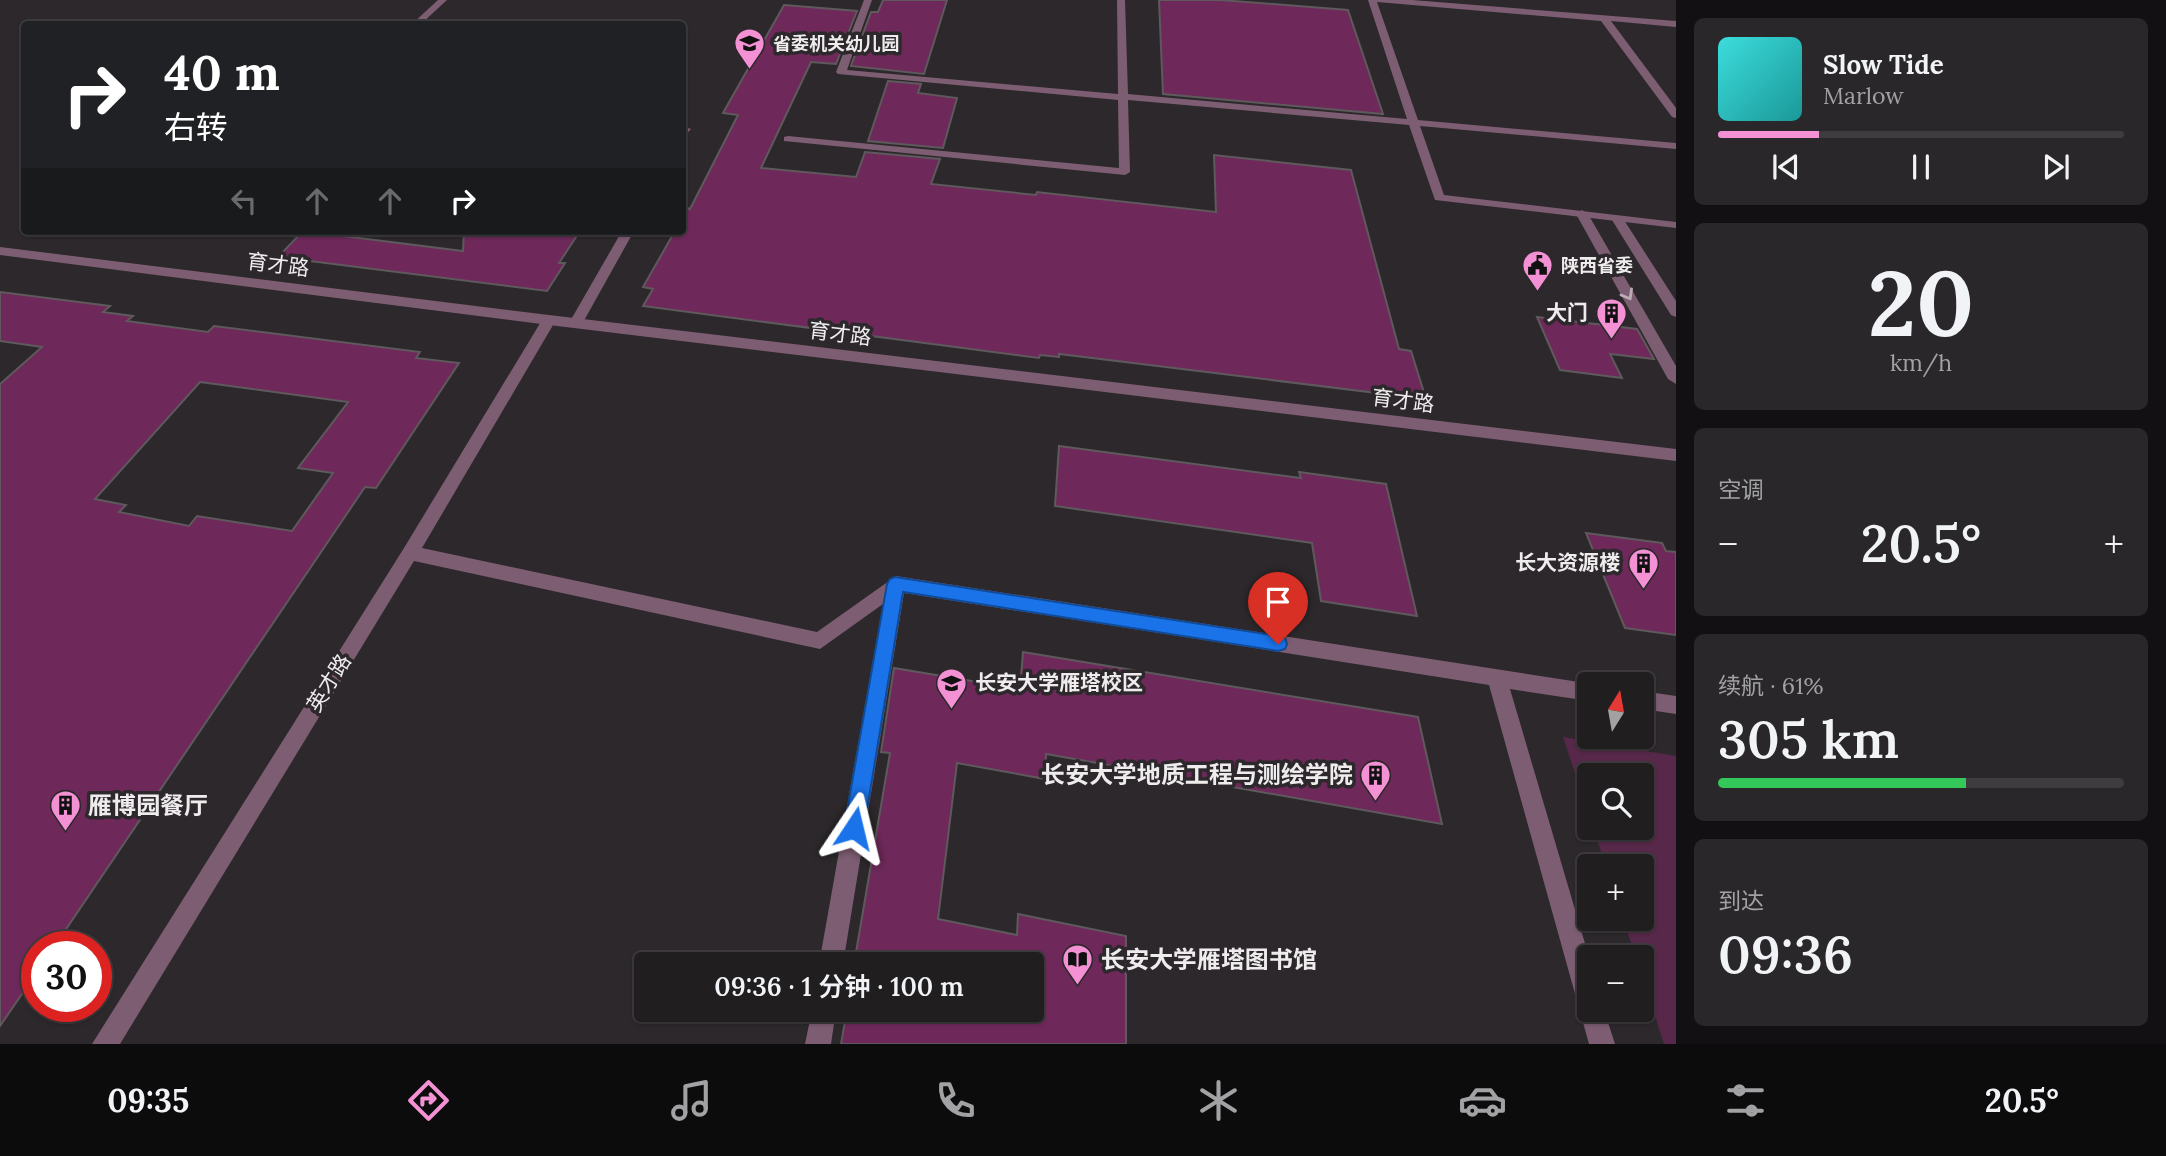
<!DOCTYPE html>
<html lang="zh">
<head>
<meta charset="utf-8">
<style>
  :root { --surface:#211e20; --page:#292729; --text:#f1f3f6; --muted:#a2a2a5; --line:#3e3c3e; --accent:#f491d4 }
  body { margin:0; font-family:Lora,"Noto Sans SC",serif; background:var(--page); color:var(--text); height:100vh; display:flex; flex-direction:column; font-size:26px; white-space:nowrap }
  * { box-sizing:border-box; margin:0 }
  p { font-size:23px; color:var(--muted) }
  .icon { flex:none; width:38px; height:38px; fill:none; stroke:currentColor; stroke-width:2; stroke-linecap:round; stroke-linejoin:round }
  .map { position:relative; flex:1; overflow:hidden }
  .panel { display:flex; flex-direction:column; gap:18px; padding:18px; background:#121012; width:490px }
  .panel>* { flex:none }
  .banner { position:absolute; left:21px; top:21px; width:665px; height:214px; border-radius:7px; box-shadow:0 2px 5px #0004,0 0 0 2px var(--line); background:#202124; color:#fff; overflow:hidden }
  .needle { width:46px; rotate:11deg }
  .buttons { position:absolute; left:1577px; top:672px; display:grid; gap:14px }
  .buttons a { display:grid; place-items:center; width:77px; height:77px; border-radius:7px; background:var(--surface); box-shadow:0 2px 5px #0004,0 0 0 2px var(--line); font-size:35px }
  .speed { position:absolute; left:21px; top:931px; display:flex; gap:14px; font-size:35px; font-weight:700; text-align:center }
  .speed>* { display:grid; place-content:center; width:91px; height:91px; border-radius:50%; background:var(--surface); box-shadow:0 2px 5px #0004,0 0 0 2px var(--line); line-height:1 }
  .speed .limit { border:10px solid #d22; background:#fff; color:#111 }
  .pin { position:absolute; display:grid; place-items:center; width:60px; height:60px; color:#fff; margin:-72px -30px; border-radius:50% 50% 50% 0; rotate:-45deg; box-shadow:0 0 7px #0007 }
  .pin .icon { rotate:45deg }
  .me { position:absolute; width:77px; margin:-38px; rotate:10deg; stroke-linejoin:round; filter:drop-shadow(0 0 5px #0008) }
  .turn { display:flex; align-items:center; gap:24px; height:147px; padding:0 28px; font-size:32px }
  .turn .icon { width:91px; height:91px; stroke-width:2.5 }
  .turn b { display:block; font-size:49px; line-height:60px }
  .lanes { display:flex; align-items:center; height:66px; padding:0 28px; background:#0003; justify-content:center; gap:35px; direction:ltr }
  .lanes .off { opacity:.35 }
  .big { font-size:52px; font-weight:600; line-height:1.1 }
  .panel .tile { flex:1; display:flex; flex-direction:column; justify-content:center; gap:10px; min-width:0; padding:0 24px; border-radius:10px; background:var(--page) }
  .panel .dial { align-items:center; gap:0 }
  .dial b { font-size:91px; line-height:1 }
  .song { display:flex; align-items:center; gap:21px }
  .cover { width:84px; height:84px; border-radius:10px; background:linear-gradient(135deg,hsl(180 70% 55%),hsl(180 70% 35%)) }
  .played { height:7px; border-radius:4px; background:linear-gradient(90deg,var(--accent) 25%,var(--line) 25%) }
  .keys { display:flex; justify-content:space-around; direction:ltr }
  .heat { display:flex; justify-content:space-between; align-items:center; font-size:38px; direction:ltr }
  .charge { height:10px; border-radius:5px; background:linear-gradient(90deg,#34c759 61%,var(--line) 0) }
  .trip { position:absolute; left:634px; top:952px; width:410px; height:70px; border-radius:7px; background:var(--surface); box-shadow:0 2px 5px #0004,0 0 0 2px var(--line); font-weight:600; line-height:70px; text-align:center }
  .menu { display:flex; height:112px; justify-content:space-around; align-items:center; background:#0d0c0d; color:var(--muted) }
  .menu .icon { width:49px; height:49px }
  .menu .selected { color:var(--accent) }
  .menu b { font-size:32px; color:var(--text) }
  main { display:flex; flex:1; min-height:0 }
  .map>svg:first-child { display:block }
  .green { fill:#572849 }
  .building { fill:#6e295a; stroke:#5e595c; stroke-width:2; fill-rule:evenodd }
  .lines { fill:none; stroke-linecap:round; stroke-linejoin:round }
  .service { fill:#7d5d72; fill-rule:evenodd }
  .minor { fill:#7d5d72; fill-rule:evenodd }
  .tertiary { fill:#7d5d72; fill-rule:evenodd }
  .oneway { stroke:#bcacb6 }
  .route { fill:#1a73e8; stroke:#114b97; stroke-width:2 }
  .labels { text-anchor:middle; stroke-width:7; stroke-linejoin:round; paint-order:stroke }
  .far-poi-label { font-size:18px; font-weight:bold; fill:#efecee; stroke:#2c282b; text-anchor:start }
  .street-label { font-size:21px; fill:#efecee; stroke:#2c282b }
  .poi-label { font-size:21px; font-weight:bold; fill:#efecee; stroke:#2c282b; text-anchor:end }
  .near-poi-label { font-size:24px; font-weight:bold; fill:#efecee; stroke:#2c282b; text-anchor:start }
</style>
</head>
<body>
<main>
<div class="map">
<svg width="1676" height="1044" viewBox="0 0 1676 1044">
  <rect width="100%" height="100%" fill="#2c282b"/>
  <path class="green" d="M1563 737 1676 756V1044H1664L1642 975V957H1636L1623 919H1642V866H1606L1593 828H1642V775H1589V816Z"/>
  <g class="building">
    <path d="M883 0H947L924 74 851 66 871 12H878Z"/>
    <path d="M1159 0H1221L1348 10 1383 114 1163 94Z"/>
    <path d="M784 5 857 11 836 64 811 62 761 168 856 177 865 152 940 159 931 184 1036 195 1037 192 1216 212 1214 155 1351 170 1399 349 1411 351 1426 399 1059 354V357L1040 355 1039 358 643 306 653 289 643 287 675 231H682V217L687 208 690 209 738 115 723 113Z"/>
    <path d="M888 81 921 84 918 93 957 98 943 148 868 141Z"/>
    <path d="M303 231 463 251 464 231H580L559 263H565L547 291 278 257Z"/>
    <path d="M0 292 110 306 103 312 133 316 127 321 208 332 214 326 420 352 416 358 459 363 376 488 365 487 54 947H37V972L0 1026V384L42 347 0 341ZM200 382 348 402 298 468 333 473 292 531 197 516 189 526 119 512 126 505 95 499Z"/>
    <path d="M1537 317 1637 329 1654 359 1610 354 1622 378 1560 370Z"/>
    <path d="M1059 446 1301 478 1299 472 1386 484 1417 616 1321 601 1312 543 1055 506Z"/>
    <path d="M1586 533 1662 543 1666 551 1676 552V635L1625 628Z"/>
    <path d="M1023 652 1418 717 1442 824 1046 754 1045 779 957 763 938 919 1017 935 1018 914 1126 936V1044H841L847 1010H1031V964H854L890 753 881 752 894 668 1020 689Z"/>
  </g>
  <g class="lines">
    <g class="service">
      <path d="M438 0H447L421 24H412Z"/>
      <path d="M864 0H872L847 70 1118 94 1117 0H1125L1128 94 1407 119 1368 0H1412L1676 21V27L1611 21 1676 108V118L1672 117 1601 21 1377 2 1418 120 1676 143V149L1420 126 1444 195 1676 222V228L1435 200 1409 125 1128 100 1130 172 1125 175 784 141V137L788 136 1119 168 1118 100 838 74 836 72Z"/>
      <path d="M682 126 691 129 682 139Z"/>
      <path d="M622 231H634L581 326H571L569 323Z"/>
    </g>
    <g class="minor">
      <path d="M1582 210 1588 214 1676 366V384L1668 379 1576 214Z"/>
      <path d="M1618 216 1624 220 1676 301V317L1671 315 1612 220Z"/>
      <path d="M549 315 556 320 422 548 817 632 896 576 1592 684H1589V701L1510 689 1589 957V1010H1604L1615 1044H1589L1489 685 904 593 843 964H819L883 604 820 649 414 561 120 1044H92L404 548 542 320Z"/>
      <path d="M1642 691 1676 696V714L1642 709Z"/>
      <path d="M812 1010H836L831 1044H805Z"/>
    </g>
    <path class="tertiary" d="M0 247 549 315 1676 449V461L549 325 0 255Z"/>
  </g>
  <defs><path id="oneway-chevron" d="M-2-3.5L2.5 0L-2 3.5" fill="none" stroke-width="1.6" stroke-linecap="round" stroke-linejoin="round" transform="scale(1.75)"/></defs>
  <use class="oneway" href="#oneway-chevron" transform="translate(1628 295) rotate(60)"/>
  <path class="route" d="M895 577 1278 636 1285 638 1287 644 1285 649 1278 651 903 592 864 828 861 835 854 838 847 835 844 828 887 584 890 579Z"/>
  <defs>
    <symbol id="school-pin" viewBox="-11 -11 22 30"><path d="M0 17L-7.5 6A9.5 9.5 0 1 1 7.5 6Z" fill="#f491d4" stroke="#2c282b"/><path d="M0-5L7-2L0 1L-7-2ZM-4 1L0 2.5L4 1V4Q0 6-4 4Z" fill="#111"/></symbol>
    <symbol id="civic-pin" viewBox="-11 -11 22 30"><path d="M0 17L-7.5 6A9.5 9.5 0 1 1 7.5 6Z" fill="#f491d4" stroke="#2c282b"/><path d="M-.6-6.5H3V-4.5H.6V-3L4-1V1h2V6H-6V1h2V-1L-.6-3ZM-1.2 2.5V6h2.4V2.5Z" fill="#111"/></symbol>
    <symbol id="building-pin" viewBox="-11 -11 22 30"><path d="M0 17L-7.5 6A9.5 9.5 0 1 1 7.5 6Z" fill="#f491d4" stroke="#2c282b"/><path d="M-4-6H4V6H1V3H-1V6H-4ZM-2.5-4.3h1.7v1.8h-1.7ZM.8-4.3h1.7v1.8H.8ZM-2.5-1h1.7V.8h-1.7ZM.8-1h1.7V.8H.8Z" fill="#111"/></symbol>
    <symbol id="university-pin" viewBox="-11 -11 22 30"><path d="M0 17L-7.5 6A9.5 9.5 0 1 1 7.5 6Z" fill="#f491d4" stroke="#2c282b"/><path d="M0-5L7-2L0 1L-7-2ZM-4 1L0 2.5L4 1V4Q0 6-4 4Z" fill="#111"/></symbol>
    <symbol id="library-pin" viewBox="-11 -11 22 30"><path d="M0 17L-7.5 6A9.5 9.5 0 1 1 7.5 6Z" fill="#f491d4" stroke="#2c282b"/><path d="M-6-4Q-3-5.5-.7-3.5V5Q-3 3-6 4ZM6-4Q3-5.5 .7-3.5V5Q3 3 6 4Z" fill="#111"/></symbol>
  </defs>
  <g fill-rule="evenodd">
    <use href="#school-pin" x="732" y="26" width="35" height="47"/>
    <use href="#civic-pin" x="1520" y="248" width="35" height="47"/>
    <use href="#building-pin" x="1594" y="296" width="35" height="47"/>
    <use href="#building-pin" x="1626" y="546" width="35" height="47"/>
    <use href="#university-pin" x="934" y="666" width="35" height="47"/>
    <use href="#building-pin" x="1358" y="758" width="35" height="47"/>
    <use href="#building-pin" x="48" y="788" width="35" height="47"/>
    <use href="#library-pin" x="1060" y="942" width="35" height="47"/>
  </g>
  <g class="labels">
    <g class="far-poi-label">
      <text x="773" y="50">省委机关幼儿园</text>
      <text x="1561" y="272">陕西省委</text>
    </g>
    <g class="street-label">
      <text transform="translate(278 265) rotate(7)" y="7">育才路</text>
      <text transform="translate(840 334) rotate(7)" y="7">育才路</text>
      <text transform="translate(1403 401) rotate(7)" y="7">育才路</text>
      <text transform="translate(329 683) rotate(-58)" y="7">英才路</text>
    </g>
    <g class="poi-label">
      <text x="1588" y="320">大门</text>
      <text x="1620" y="570">长大资源楼</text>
      <text x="975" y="690" text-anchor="start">长安大学雁塔校区</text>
    </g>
    <g class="near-poi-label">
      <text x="1353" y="783" text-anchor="end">长安大学地质工程与测绘学院</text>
      <text x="88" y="814">雁博园餐厅</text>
      <text x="1101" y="968">长安大学雁塔图书馆</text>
    </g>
  </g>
</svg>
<div class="buttons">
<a><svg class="needle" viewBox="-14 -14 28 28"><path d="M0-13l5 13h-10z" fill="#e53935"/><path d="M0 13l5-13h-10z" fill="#a2a2a5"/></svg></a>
<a><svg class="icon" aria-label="search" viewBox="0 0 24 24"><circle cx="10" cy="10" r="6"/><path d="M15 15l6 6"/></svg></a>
<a>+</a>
<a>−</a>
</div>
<div class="speed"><div class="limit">30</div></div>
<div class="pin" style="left:1278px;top:644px;background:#d93025"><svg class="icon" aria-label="arrive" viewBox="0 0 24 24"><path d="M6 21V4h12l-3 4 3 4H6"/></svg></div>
<svg class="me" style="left:854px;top:828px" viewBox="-20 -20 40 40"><path d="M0-17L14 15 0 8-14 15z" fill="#1a73e8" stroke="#fff" stroke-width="4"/></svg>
<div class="trip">09:36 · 1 分钟 · 100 m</div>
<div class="banner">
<div class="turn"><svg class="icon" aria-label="right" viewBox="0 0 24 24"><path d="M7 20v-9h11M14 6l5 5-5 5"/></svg><div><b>40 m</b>右转</div></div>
<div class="lanes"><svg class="icon off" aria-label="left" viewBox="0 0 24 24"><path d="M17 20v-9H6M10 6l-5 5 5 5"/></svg><svg class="icon off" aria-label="ahead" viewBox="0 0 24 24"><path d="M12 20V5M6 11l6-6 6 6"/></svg><svg class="icon off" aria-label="ahead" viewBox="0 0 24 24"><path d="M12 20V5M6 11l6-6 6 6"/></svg><svg class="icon" aria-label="right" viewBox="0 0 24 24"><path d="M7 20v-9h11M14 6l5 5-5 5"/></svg></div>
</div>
</div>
<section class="panel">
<div class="tile">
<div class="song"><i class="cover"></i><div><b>Slow Tide</b><p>Marlow</p></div></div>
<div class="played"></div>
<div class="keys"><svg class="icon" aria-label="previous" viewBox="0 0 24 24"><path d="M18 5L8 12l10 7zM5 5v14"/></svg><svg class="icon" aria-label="pause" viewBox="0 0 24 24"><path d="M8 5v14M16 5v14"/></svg><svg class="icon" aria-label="next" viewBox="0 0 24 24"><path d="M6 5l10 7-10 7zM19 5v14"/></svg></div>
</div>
<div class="tile dial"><b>20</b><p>km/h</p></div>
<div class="tile"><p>空调</p>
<div class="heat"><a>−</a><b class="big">20.5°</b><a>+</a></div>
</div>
<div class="tile"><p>续航 · 61%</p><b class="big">305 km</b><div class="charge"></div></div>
<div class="tile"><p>到达</p><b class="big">09:36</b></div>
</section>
</main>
<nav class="menu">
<b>09:35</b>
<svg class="icon selected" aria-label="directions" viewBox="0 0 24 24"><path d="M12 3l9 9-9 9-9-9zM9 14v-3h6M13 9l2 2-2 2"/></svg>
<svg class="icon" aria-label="music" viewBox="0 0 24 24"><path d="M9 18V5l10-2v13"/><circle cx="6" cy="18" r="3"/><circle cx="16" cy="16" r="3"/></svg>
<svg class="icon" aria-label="phone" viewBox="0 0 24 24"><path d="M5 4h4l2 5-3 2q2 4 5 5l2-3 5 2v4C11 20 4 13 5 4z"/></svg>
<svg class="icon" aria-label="climate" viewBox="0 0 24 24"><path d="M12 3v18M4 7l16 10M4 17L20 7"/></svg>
<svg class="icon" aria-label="car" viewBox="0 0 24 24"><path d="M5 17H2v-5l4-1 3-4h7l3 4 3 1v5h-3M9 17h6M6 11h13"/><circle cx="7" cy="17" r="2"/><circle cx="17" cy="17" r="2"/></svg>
<svg class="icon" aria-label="filters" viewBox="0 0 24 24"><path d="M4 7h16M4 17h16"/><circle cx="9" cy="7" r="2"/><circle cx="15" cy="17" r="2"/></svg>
<b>20.5°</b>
</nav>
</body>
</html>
